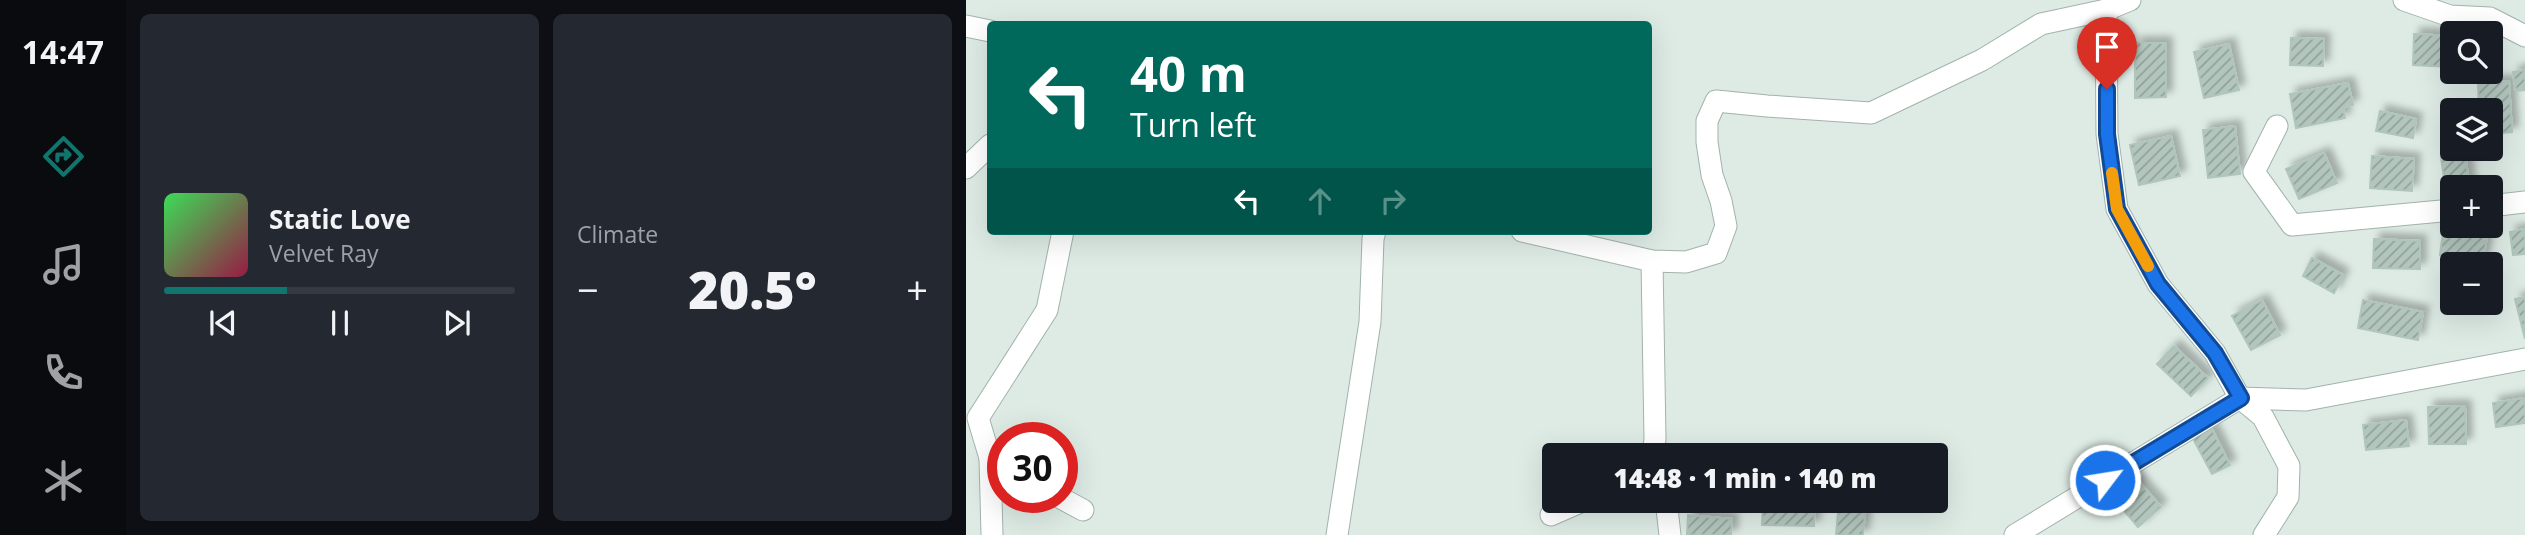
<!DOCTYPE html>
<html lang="en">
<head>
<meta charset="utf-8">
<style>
  :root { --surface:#171b24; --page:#242831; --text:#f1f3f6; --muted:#9ea1a6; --line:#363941; --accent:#0f766e }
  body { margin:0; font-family:"Open Sans",sans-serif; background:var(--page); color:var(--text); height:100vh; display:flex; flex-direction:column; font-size:26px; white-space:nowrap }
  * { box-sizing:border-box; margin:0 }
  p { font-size:23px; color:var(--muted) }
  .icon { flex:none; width:38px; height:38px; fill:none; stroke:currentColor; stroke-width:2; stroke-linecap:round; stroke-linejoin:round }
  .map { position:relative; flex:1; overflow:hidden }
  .details { display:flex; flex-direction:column; gap:14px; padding:14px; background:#0d0f14; width:840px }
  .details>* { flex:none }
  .banner { position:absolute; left:21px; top:21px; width:665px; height:214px; border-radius:7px; box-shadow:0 7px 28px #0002; background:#00695c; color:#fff; overflow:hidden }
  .tools { position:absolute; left:1474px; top:21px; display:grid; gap:14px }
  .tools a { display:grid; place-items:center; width:63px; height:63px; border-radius:7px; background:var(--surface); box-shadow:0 7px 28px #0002; font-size:35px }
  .speed { position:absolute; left:21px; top:422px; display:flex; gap:14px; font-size:35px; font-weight:700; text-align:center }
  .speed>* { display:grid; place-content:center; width:91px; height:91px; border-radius:50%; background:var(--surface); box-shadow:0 7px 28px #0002; line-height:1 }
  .speed .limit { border:10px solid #d22; background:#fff; color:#111 }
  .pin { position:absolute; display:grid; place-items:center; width:60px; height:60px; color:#fff; margin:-72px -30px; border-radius:50% 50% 50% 0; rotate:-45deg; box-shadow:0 0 7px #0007 }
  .pin .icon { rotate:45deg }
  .me { position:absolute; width:77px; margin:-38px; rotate:59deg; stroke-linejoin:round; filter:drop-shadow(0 0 5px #0008) }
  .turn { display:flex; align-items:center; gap:24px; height:147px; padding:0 28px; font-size:32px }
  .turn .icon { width:91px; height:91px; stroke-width:2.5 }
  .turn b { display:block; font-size:49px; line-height:60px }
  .lanes { display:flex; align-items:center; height:66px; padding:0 28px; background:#0003; justify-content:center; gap:35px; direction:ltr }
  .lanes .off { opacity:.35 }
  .big { font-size:52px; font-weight:800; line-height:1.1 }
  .details .tile { flex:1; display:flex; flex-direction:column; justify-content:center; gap:10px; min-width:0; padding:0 24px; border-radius:10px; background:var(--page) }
  .song { display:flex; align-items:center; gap:21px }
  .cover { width:84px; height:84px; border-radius:10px; background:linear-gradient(135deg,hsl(130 70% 55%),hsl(340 70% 35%)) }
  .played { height:7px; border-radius:4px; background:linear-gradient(90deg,var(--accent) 35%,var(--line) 35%) }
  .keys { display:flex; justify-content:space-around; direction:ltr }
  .heat { display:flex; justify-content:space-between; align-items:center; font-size:38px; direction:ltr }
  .details .tiles { flex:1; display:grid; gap:14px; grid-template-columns:repeat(2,1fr) }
  .trip { position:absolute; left:576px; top:443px; width:406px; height:70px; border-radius:7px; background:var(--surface); box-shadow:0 7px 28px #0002; font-weight:800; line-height:70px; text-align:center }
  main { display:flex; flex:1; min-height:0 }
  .menu { display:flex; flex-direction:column; width:126px; justify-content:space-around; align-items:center; background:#090b0e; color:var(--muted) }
  .menu .icon { width:49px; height:49px }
  .menu .selected { color:var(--accent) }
  .menu b { font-size:32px; color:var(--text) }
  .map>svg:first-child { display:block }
  .building { fill:url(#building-hatch); stroke:#b0c5bc; stroke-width:2; filter:url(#shadow) }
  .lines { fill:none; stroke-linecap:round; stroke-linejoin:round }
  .minor-casing { stroke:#a1b3ac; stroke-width:23 }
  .minor { stroke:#fff; stroke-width:21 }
  .route-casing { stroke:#114b97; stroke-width:18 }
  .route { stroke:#1a73e8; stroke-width:12 }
  .slow { stroke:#f59e0b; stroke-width:12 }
</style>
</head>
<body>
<main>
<nav class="menu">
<b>14:47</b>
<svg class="icon selected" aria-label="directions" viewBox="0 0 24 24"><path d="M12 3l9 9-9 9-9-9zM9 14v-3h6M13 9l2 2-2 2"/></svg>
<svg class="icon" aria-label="music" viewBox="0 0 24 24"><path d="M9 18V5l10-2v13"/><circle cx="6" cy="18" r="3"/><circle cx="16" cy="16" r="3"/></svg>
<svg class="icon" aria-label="phone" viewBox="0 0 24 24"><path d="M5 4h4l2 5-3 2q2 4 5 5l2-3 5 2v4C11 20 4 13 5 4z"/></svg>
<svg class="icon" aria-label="climate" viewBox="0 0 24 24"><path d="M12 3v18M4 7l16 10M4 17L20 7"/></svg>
</nav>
<section class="details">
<div class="tiles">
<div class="tile">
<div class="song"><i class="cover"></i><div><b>Static Love</b><p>Velvet Ray</p></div></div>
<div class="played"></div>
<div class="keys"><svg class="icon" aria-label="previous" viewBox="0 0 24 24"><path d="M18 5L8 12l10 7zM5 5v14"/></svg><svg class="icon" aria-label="pause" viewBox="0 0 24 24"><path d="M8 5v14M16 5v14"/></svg><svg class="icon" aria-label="next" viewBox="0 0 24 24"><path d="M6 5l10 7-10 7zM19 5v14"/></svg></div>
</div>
<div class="tile"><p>Climate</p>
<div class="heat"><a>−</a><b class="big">20.5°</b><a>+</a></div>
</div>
</div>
</section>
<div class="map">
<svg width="1559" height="535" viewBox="0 0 1559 535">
  <defs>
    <pattern id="building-hatch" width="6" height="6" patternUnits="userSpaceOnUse" patternTransform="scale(1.75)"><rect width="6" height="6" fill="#b3c6be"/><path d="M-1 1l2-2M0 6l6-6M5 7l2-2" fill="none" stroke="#91a29b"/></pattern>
    <filter id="shadow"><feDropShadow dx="6" dy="-6" stdDeviation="3.5" flood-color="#0004"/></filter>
  </defs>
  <rect width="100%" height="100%" fill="#deebe5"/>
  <g class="building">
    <path d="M1448 34 1486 36V67L1447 65Z"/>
    <path d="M1325 38 1358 39 1357 66 1324 65Z"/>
    <path d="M1169 43H1200V97L1169 98Z"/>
    <path d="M1263 44 1273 90 1238 98 1228 52Z"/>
    <path d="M1559 70V90L1550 91 1547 72Z"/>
    <path d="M1543 81 1546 132 1524 134V110H1513L1512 83Z"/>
    <path d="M1382 83 1387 105 1377 107 1379 118 1330 128 1324 94Z"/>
    <path d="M1414 111 1450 119 1447 138 1410 131Z"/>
    <path d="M1269 126 1274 174 1242 178 1237 130Z"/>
    <path d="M1205 136 1214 176 1173 185 1164 145Z"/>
    <path d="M1358 153 1371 183 1333 199 1320 169Z"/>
    <path d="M1499 155 1504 187H1486V190L1480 191 1475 158Z"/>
    <path d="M1406 156 1448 159 1446 191 1404 188Z"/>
    <path d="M1478 224 1522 230 1517 261 1474 255Z"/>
    <path d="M1559 229V254L1547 255 1544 232Z"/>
    <path d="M1408 239 1454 241V269L1407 268Z"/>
    <path d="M1346 258 1377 275 1368 293 1337 276Z"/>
    <path d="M1486 295V303H1513L1486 312 1481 296Z"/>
    <path d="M1559 297V339L1549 299Z"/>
    <path d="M1296 300 1314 335 1285 350 1266 316Z"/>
    <path d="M1397 300 1457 312 1452 340 1392 328Z"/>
    <path d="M1208 346 1242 378 1225 396 1191 364Z"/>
    <path d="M1559 398V423L1530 427 1527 403Z"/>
    <path d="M1499 406 1500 444H1463L1462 407Z"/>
    <path d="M1440 420 1443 446 1400 450 1397 425Z"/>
    <path d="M1245 427 1264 465 1246 474 1226 437Z"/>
    <path d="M1169 477 1195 507 1172 527 1146 497Z"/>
    <path d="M797 500H849L848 526 796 525Z"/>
    <path d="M873 501 900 504 897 535H870Z"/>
    <path d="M722 515 766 519 765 535H721Z"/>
  </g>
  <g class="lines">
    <defs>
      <g id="minor">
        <path d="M1438 0 1484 16 1524 18 1559 36"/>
        <path d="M1140 10 1141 134 1151 209 1192 284 1249 353 1274 398 1297 417 1323 466 1322 497 1298 535"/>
        <path d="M0 26 24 31"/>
        <path d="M1311 126 1288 172 1326 225 1486 210"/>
        <path d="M0 168 24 145"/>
        <path d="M1524 206 1559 202"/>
        <path d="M556 231 686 261 720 262 750 253 760 226 755 201 746 175 741 142V121L750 101 801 106 905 113 1016 60 1075 24 1140 10 1164 0"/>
        <path d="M686 261 689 439 687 455"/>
        <path d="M24 458 26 535"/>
        <path d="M37 465 24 458 12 418 81 310 97 231"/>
        <path d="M93 497 117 510"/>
        <path d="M700 500 704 535"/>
        <path d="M585 515 619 500"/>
        <path d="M371 535 404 322 407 239 409 231"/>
        <path d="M1049 535 1274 398 1340 400 1559 359"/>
      </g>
    </defs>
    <use href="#minor" class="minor-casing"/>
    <use href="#minor" class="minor"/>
  </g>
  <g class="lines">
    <defs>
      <path id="route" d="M1139 480 1275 398 1249 353 1192 284 1151 209 1141 134V89"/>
    </defs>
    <use href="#route" class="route-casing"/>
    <use href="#route" class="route"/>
    <path class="slow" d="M1146 173 1151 209 1182 266"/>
  </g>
</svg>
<div class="tools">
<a><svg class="icon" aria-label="search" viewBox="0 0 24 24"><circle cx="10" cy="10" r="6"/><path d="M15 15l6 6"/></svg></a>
<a><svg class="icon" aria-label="layers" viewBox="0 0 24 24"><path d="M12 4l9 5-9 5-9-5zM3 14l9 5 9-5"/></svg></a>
<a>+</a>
<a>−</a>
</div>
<div class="speed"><div class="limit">30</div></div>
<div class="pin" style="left:1141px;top:89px;background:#d93025"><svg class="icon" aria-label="arrive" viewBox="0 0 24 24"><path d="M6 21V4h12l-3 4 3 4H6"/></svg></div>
<svg class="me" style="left:1139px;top:480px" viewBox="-20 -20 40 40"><circle r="17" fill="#1a73e8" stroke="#fff" stroke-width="3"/><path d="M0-11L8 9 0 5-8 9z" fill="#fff"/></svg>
<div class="trip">14:48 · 1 min · 140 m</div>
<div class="banner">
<div class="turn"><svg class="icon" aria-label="left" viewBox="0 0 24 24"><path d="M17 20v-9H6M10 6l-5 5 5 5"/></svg><div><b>40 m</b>Turn left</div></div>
<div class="lanes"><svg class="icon" aria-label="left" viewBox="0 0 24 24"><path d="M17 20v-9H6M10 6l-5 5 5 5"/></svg><svg class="icon off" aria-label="ahead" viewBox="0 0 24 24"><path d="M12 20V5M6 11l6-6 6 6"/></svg><svg class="icon off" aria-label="right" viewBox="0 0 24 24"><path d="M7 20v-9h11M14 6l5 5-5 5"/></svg></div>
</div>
</div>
</main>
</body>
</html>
